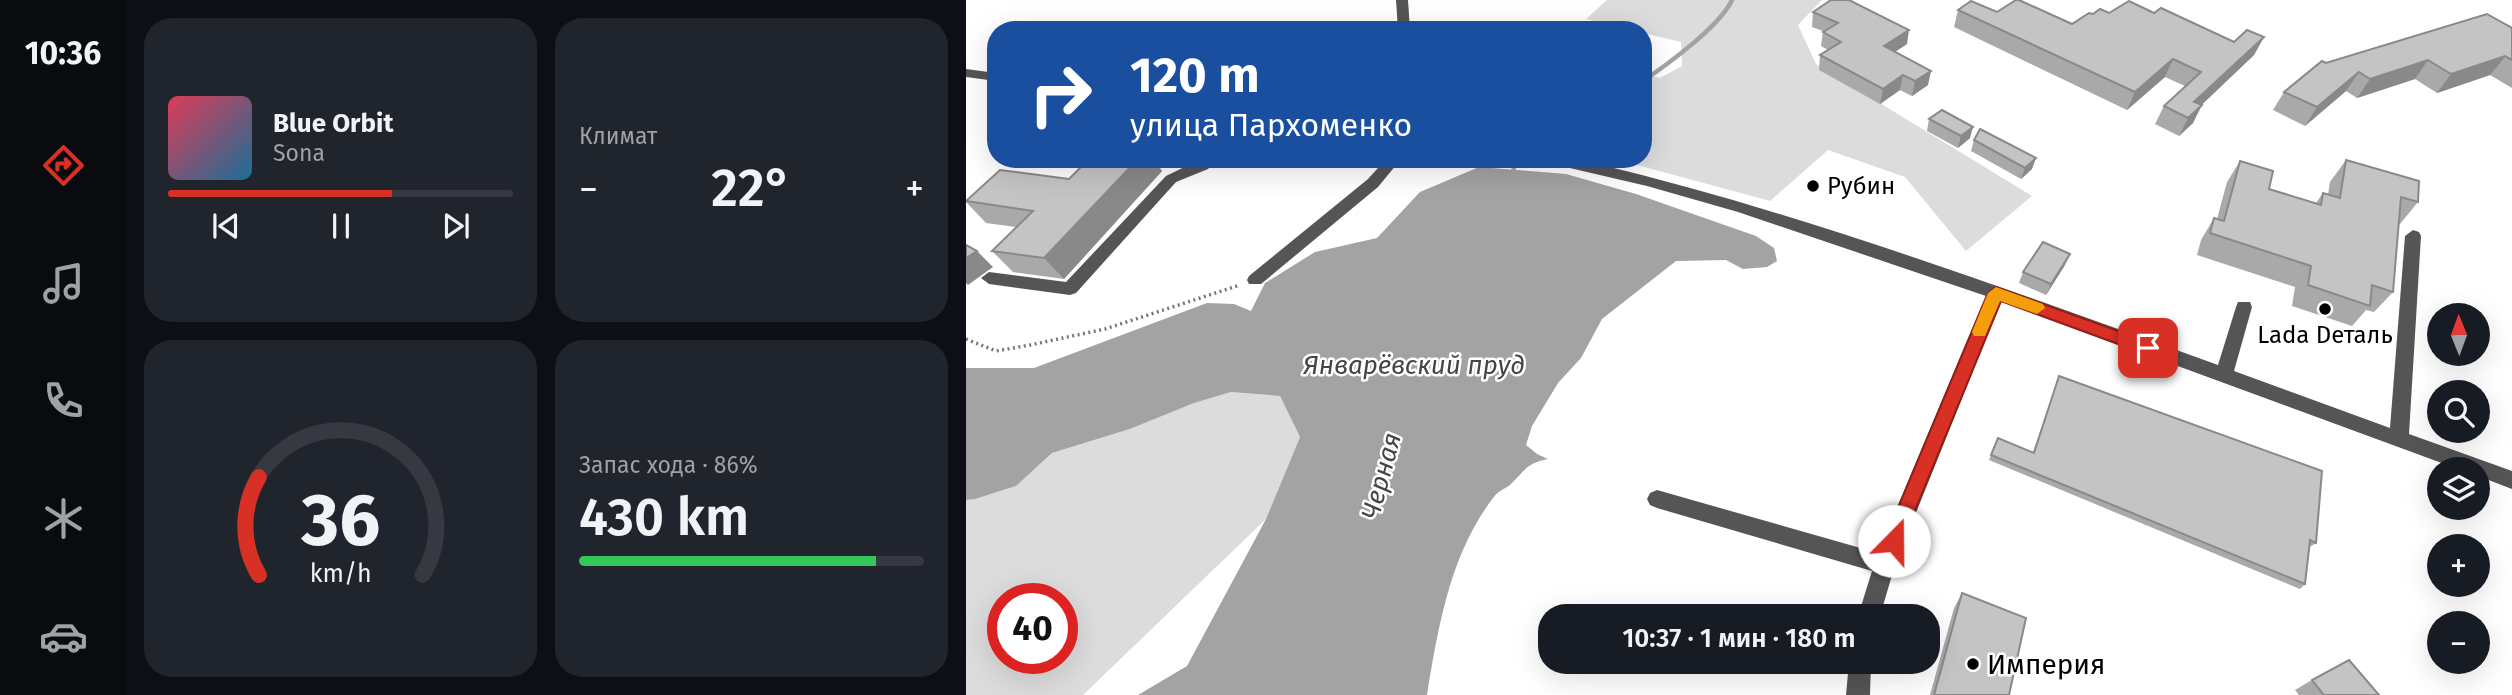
<!DOCTYPE html>
<html lang="ru">
<head>
<meta charset="utf-8">
<style>
  :root { --surface:#171b24; --page:#20242c; --text:#f1f3f6; --muted:#9ea1a6; --line:#363941; --accent:#d93025 }
  body { margin:0; font-family:"Fira Sans",sans-serif; background:var(--page); color:var(--text); height:100vh; display:flex; flex-direction:column; font-size:26px; white-space:nowrap }
  * { box-sizing:border-box; margin:0 }
  p { font-size:23px; color:var(--muted) }
  .icon { flex:none; width:38px; height:38px; fill:none; stroke:currentColor; stroke-width:2; stroke-linecap:round; stroke-linejoin:round }
  .map { position:relative; flex:1; overflow:hidden }
  .sheet { display:flex; flex-direction:column; gap:18px; padding:18px; background:#0d0f14; width:840px }
  .sheet>* { flex:none }
  .guide { position:absolute; left:21px; top:21px; width:665px; height:147px; border-radius:28px; box-shadow:0 7px 28px #0002; background:#1a4fa0; color:#fff; overflow:hidden }
  .needle { width:46px; rotate:359deg }
  .tools { position:absolute; left:1461px; top:303px; display:grid; gap:14px }
  .tools a { display:grid; place-items:center; width:63px; height:63px; border-radius:50%; background:var(--surface); box-shadow:0 7px 28px #0002; font-size:35px }
  .speed { position:absolute; left:21px; top:583px; display:flex; gap:14px; font-size:35px; font-weight:700; text-align:center }
  .speed>* { display:grid; place-content:center; width:91px; height:91px; border-radius:50%; background:var(--surface); box-shadow:0 7px 28px #0002; line-height:1 }
  .speed .limit { border:10px solid #d22; background:#fff; color:#111 }
  .pin { position:absolute; display:grid; place-items:center; width:60px; height:60px; color:#fff; margin:-30px; border-radius:14px; box-shadow:0 4px 10px #0006 }
  .me { position:absolute; width:77px; margin:-38px; rotate:22deg; stroke-linejoin:round; filter:drop-shadow(0 0 5px #0008) }
  .turn { display:flex; align-items:center; gap:24px; height:147px; padding:0 28px; font-size:32px }
  .turn .icon { width:91px; height:91px; stroke-width:2.5 }
  .turn b { display:block; font-size:49px; line-height:60px }
  .big { font-size:52px; font-weight:600; line-height:1.1 }
  .sheet .card { flex:1; display:flex; flex-direction:column; justify-content:center; gap:10px; min-width:0; padding:0 24px; border-radius:28px; background:var(--page) }
  .sheet .dial { align-items:center; gap:0 }
  .dial svg { height:182px; overflow:visible; fill:none; stroke:var(--line); stroke-width:7; stroke-linecap:round; text-anchor:middle }
  .dial text { fill:var(--text); stroke:none }
  .song { display:flex; align-items:center; gap:21px }
  .cover { width:84px; height:84px; border-radius:10px; background:linear-gradient(135deg,hsl(350 70% 55%),hsl(200 70% 35%)) }
  .played { height:7px; border-radius:4px; background:linear-gradient(90deg,var(--accent) 65%,var(--line) 65%) }
  .keys { display:flex; justify-content:space-around; direction:ltr }
  .heat { display:flex; justify-content:space-between; align-items:center; font-size:38px; direction:ltr }
  .charge { height:10px; border-radius:5px; background:linear-gradient(90deg,#34c759 86%,var(--line) 0) }
  .sheet .tiles { flex:1; display:grid; gap:18px; grid-template-columns:repeat(2,1fr) }
  .trip { position:absolute; left:572px; top:604px; width:402px; height:70px; border-radius:28px; background:var(--surface); box-shadow:0 7px 28px #0002; font-weight:600; line-height:70px; text-align:center }
  main { display:flex; flex:1; min-height:0 }
  .menu { display:flex; flex-direction:column; width:126px; justify-content:space-around; align-items:center; background:#090b0e; color:var(--muted) }
  .menu .icon { width:49px; height:49px }
  .menu .selected { color:var(--accent) }
  .menu b { font-size:32px; color:var(--text) }
  .map>svg:first-child { display:block }
  .green { fill:#dcdcdc; fill-rule:evenodd }
  .water { fill:#a3a3a3 }
  .lines { fill:none; stroke-linecap:round; stroke-linejoin:round }
  .stream { stroke:#a3a3a3; stroke-width:4.5 }
  .path { stroke:#777; stroke-width:3.5; stroke-dasharray:2 3.5; stroke-linecap:butt }
  .minor { fill:#555; fill-rule:evenodd }
  .wall { fill:#a9a9a9 }
  .shaded-wall { fill:#898989 }
  .building { fill:#c4c4c4; stroke:#898989; stroke-width:2 }
  .route { fill:#d93025; stroke:#8d1f18; stroke-width:2 }
  .slow { fill:#f59e0b }
  .poi-dot { fill:#000; stroke:#fff; stroke-width:2.5 }
  .labels { text-anchor:middle; stroke-width:5; stroke-linejoin:round; paint-order:stroke }
  .poi-label { font-size:24px; fill:#000; stroke:#fff; text-anchor:start }
  .water-label { font-size:26px; font-style:italic; fill:#444; stroke:#fff }
  .near-poi-label { font-size:28px; fill:#000; stroke:#fff; text-anchor:start }
</style>
</head>
<body>
<main>
<nav class="menu">
<b>10:36</b>
<svg class="icon selected" aria-label="directions" viewBox="0 0 24 24"><path d="M12 3l9 9-9 9-9-9zM9 14v-3h6M13 9l2 2-2 2"/></svg>
<svg class="icon" aria-label="music" viewBox="0 0 24 24"><path d="M9 18V5l10-2v13"/><circle cx="6" cy="18" r="3"/><circle cx="16" cy="16" r="3"/></svg>
<svg class="icon" aria-label="phone" viewBox="0 0 24 24"><path d="M5 4h4l2 5-3 2q2 4 5 5l2-3 5 2v4C11 20 4 13 5 4z"/></svg>
<svg class="icon" aria-label="climate" viewBox="0 0 24 24"><path d="M12 3v18M4 7l16 10M4 17L20 7"/></svg>
<svg class="icon" aria-label="car" viewBox="0 0 24 24"><path d="M5 17H2v-5l4-1 3-4h7l3 4 3 1v5h-3M9 17h6M6 11h13"/><circle cx="7" cy="17" r="2"/><circle cx="17" cy="17" r="2"/></svg>
</nav>
<section class="sheet">
<div class="tiles">
<div class="card">
<div class="song"><i class="cover"></i><div><b>Blue Orbit</b><p>Sona</p></div></div>
<div class="played"></div>
<div class="keys"><svg class="icon" aria-label="previous" viewBox="0 0 24 24"><path d="M18 5L8 12l10 7zM5 5v14"/></svg><svg class="icon" aria-label="pause" viewBox="0 0 24 24"><path d="M8 5v14M16 5v14"/></svg><svg class="icon" aria-label="next" viewBox="0 0 24 24"><path d="M6 5l10 7-10 7zM19 5v14"/></svg></div>
</div>
<div class="card"><p>Климат</p>
<div class="heat"><a>−</a><b class="big">22°</b><a>+</a></div>
</div>
<div class="card dial"><svg viewBox="0 0 100 80">
<path d="M14 69A42 42 0 1 1 86 69"/>
<path d="M14 69A42 42 0 0 1 14 26" stroke="#d93025"/>
<text x="50" y="56" font-size="32" font-weight="700">36</text>
<text x="50" y="72" font-size="11">km/h</text>
</svg></div>
<div class="card"><p>Запас хода · 86%</p><b class="big">430 km</b><div class="charge"></div></div>
</div>
</section>
<div class="map">
<svg width="1546" height="695" viewBox="0 0 1546 695">
  <rect width="100%" height="100%" fill="#fff"/>
  <g class="green">
    <path d="M641 0H856L832 25 850 64 1066 196 1000 251 939 177 862 150 804 201 649 159H677V73L694 78 716 66 715 42 677 33V30H665L620 19Z"/>
    <path d="M265 392 314 396 334 437 300 519 117 695H0V500L9 499 50 486 86 453 164 429 228 403ZM37 598H96V658H37Z"/>
  </g>
  <path class="water" d="M513 167 600 174 670 194 790 236 808 248 811 261 801 267 777 269 760 260 710 261 636 319 615 358 592 383 566 426 560 445 571 454 582 459C559 464 560 470 544 485 538 489 531 492 527 498 484 554 472 628 461 695H172L221 666 300 519 334 437 314 396 265 392 228 403 164 429 86 453 50 486 9 499 0 500V368H68L241 303 268 304 285 311 299 283 349 252 411 238 454 192Z"/>
  <g class="lines">
    <g class="stream">
      <path d="M677 81C702 64 754 26 766 0"/>
      <path d="M546 176 550 159"/>
    </g>
    <path class="path" d="M0 339 30 351 64 345 139 329 274 285"/>
    <g class="minor">
      <path d="M430 0H442L444 30H432Z"/>
      <path d="M0 69 30 73V81L0 77Z"/>
      <path d="M235 159H251L242 169 210 182 110 293 104 295 23 284 15 278 23 272 100 282 200 176Z"/>
      <path d="M420 159H435L412 187 295 284H283L281 280 283 276 402 179Z"/>
      <path d="M576 159H607L632 164C843 215 1048 292 1252 365L1270 307 1272 302H1284L1286 307 1268 371 1424 428 1439 236 1447 230 1453 232 1455 236 1443 434 1546 471V489L1512 476V469H1492L1035 301 929 565 914 616H892L906 571 691 508 684 505 681 499 684 493 691 490 912 553 1020 296 772 212 681 186 578 162Z"/>
      <path d="M883 662H905L904 695H880Z"/>
    </g>
  </g>
  <g class="wall">
    <path d="M992 10 1031 12 1106 24 1127 14 1143 13H1188L1268 42 1298 37 1288 55 1235 105 1227 123 1213 136 1189 124 1198 106 1219 86 1199 77 1161 110 988 27Z"/>
    <path d="M847 12 941 44 929 52 962 85 946 96 934 90 914 104 853 70 854 55 862 50 855 46 857 31 846 27Z"/>
    <path d="M1546 28V88L1524 75 1471 93 1449 79 1391 98 1380 91 1339 126 1307 110 1318 92 1360 63Z"/>
    <path d="M963 119 1004 138 992 148 961 131Z"/>
    <path d="M1008 140 1066 169 1055 179 1005 151Z"/>
    <path d="M1380 160 1452 202 1434 224 1432 223 1427 292 1408 312 1400 310 1386 326 1326 306 1329 287 1231 255 1235 240 1248 218 1251 219 1261 182 1274 161 1303 189 1350 203 1357 193 1362 195 1364 182Z"/>
    <path d="M196 171 98 279 47 272 26 251 50 227 20 223 0 202V201L103 179Z"/>
    <path d="M1099 265 1080 295 1053 283 1057 272Z"/>
    <path d="M1093 376 1350 543 1344 547 1339 584 1334 589 1023 460 1032 438 1067 452Z"/>
    <path d="M996 593 1043 695H964L988 608Z"/>
    <path d="M1346 680 1413 695H1333L1329 690Z"/>
  </g>
  <g class="shaded-wall">
    <path d="M943 30 941 44 915 61 918 46Z"/>
    <path d="M1298 37 1288 55 1222 118 1228 102Z"/>
    <path d="M1539 57 1524 75 1471 93 1485 74Z"/>
    <path d="M1207 59 1199 77 1161 110 1169 92Z"/>
    <path d="M1462 60 1449 79 1391 98 1404 79Z"/>
    <path d="M965 71 962 85 946 96 949 81Z"/>
    <path d="M1393 72 1380 91 1339 126 1351 107Z"/>
    <path d="M937 75 934 90 914 104 917 89Z"/>
    <path d="M1236 105 1227 123 1213 136 1222 118Z"/>
    <path d="M1007 127 1004 138 992 148 995 136Z"/>
    <path d="M1070 158 1066 169 1055 179 1059 168Z"/>
    <path d="M172 159H188L196 171 98 279 78 258Z"/>
    <path d="M11 251 27 267 2 285 0 283V258Z"/>
    <path d="M1104 254 1099 265 1080 295 1085 284Z"/>
  </g>
  <g class="building">
    <path d="M865 0H883L943 30 918 46 965 71 949 81 937 75 917 89 854 55 875 42 857 32 872 23 847 12Z"/>
    <path d="M1050 0H1053L1106 24 1123 13 1127 14 1134 9 1143 13 1163 1 1188 13 1195 8 1268 42 1281 30 1298 37 1228 102 1236 105 1222 118 1198 106 1235 72 1207 59 1169 92 992 10 1005 1 1031 12Z"/>
    <path d="M1521 14 1546 28V60L1539 56 1485 74 1462 60 1404 79 1393 72 1351 107 1318 92 1356 61 1360 63Z"/>
    <path d="M71 24 116 30H63Z"/>
    <path d="M976 110 1007 127 995 136 963 119Z"/>
    <path d="M1014 129 1070 158 1059 168 1008 140Z"/>
    <path d="M123 159H172L78 258 26 251 67 211 0 201 34 170 103 179Z"/>
    <path d="M1380 160 1453 181 1452 202 1435 197 1427 292 1406 285 1404 306 1342 285 1345 266 1244 233 1248 218 1258 221 1274 161 1307 171 1303 189 1355 205 1357 193 1374 198Z"/>
    <path d="M1077 242 1104 254 1085 284 1057 272Z"/>
    <path d="M0 245 11 251 0 258Z"/>
    <path d="M1093 376 1356 471 1350 543 1344 540 1339 584 1025 455 1032 438 1068 453Z"/>
    <path d="M996 593 1060 618 1043 695H968Z"/>
    <path d="M1383 660 1413 695H1358L1346 680Z"/>
  </g>
  <path class="route" d="M1030 287 1188 344 1190 348 1182 355 1035 301 934 547 928 550 921 547 918 541 1022 293Z"/>
  <path class="slow" d="M1030 287 1077 304 1079 308 1071 314 1034 301 1019 336H1008L1006 332 1022 293Z"/>
  <g class="poi-dot">
    <circle cx="847" cy="186" r="7"/>
    <circle cx="1359" cy="309" r="7"/>
    <circle cx="1007" cy="664" r="7"/>
  </g>
  <g class="labels">
    <g class="poi-label">
      <text x="861" y="194">Рубин</text>
      <text x="1359" y="343" text-anchor="middle">Lada Dеталь</text>
    </g>
    <g class="water-label">
      <text x="448" y="374">Январёвский пруд</text>
      <text transform="translate(415 476) rotate(-75)" y="9">Черная</text>
    </g>
    <g class="near-poi-label">
      <text x="1021" y="674">Империя</text>
    </g>
  </g>
</svg>
<div class="tools">
<a><svg class="needle" viewBox="-14 -14 28 28"><path d="M0-13l5 13h-10z" fill="#e53935"/><path d="M0 13l5-13h-10z" fill="#9ea1a6"/></svg></a>
<a><svg class="icon" aria-label="search" viewBox="0 0 24 24"><circle cx="10" cy="10" r="6"/><path d="M15 15l6 6"/></svg></a>
<a><svg class="icon" aria-label="layers" viewBox="0 0 24 24"><path d="M12 4l9 5-9 5-9-5zM3 14l9 5 9-5"/></svg></a>
<a>+</a>
<a>−</a>
</div>
<div class="speed"><div class="limit">40</div></div>
<div class="pin" style="left:1182px;top:348px;background:#d93025"><svg class="icon" aria-label="arrive" viewBox="0 0 24 24"><path d="M6 21V4h12l-3 4 3 4H6"/></svg></div>
<svg class="me" style="left:928px;top:541px" viewBox="-20 -20 40 40"><circle r="19" fill="#fff"/><path d="M0-13L10 11 0 6-10 11z" fill="#d93025"/></svg>
<div class="trip">10:37 · 1 мин · 180 m</div>
<div class="guide">
<div class="turn"><svg class="icon" aria-label="right" viewBox="0 0 24 24"><path d="M7 20v-9h11M14 6l5 5-5 5"/></svg><div><b>120 m</b>улица Пархоменко</div></div>
</div>
</div>
</main>
</body>
</html>
